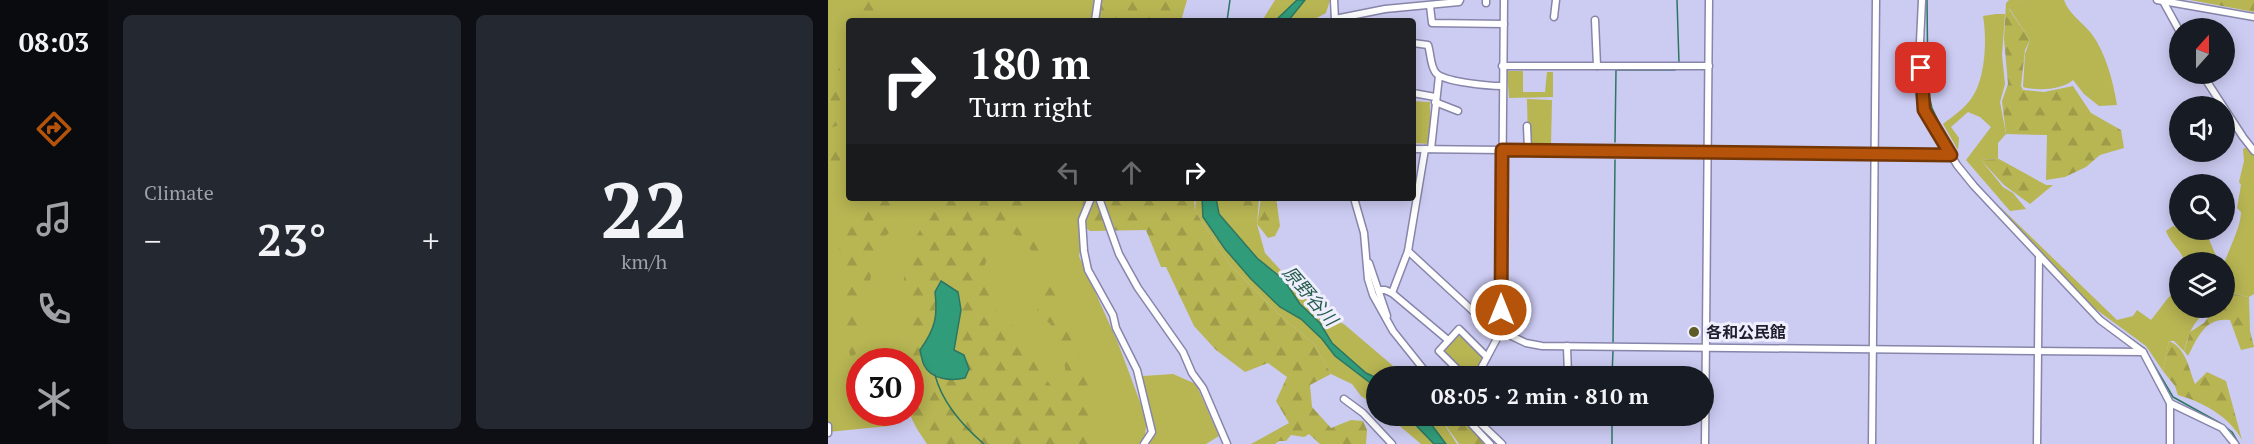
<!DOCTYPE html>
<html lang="en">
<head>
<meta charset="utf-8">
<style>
  :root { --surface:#171b24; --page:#242831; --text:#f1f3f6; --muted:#9ea1a6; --accent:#b45309 }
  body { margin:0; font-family:"PT Serif","Noto Sans JP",serif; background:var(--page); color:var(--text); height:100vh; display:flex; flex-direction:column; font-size:22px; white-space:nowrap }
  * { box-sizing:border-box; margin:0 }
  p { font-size:20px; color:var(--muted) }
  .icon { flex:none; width:33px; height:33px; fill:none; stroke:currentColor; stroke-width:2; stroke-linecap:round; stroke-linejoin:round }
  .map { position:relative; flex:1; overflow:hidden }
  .panel { display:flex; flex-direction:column; gap:15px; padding:15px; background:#0d0f14; width:720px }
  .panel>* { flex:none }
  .guide { position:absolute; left:18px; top:18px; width:570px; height:183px; border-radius:6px; box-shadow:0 3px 15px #0003; background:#202124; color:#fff; overflow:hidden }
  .needle { width:39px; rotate:21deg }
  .controls { position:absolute; left:1341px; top:18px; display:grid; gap:12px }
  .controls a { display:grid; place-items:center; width:66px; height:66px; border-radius:50%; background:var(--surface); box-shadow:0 3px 15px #0003; font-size:30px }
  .speed { position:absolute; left:18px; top:348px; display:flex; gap:12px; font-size:30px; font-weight:700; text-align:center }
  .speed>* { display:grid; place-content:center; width:78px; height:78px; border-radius:50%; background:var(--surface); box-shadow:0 3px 15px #0003; line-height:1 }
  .speed .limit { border:9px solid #d22; background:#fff; color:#111 }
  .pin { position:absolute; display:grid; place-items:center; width:51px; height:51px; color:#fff; margin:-26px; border-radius:12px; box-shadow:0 3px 9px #0006 }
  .me { position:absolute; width:66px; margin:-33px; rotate:0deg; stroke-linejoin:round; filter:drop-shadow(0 0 4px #0008) }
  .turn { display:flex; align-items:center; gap:21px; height:126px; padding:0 24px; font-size:27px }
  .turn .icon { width:78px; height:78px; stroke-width:2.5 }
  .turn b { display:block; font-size:42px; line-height:51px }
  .lanes { display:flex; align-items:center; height:57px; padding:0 24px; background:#0003; justify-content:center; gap:30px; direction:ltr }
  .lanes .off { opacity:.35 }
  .big { font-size:45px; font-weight:800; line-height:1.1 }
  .panel .tile { flex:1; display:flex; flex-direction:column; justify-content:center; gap:9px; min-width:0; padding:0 21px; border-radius:9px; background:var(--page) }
  .panel .dial { align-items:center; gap:0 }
  .dial b { font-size:78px; line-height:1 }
  .heat { display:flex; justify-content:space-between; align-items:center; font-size:33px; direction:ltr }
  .panel .tiles { flex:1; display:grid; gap:15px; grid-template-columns:repeat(2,1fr) }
  .trip { position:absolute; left:538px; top:366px; width:348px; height:60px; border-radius:30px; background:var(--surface); box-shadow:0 3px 15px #0003; font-weight:800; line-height:60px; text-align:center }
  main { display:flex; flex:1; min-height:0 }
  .menu { display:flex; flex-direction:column; width:108px; justify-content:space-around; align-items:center; background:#090b0e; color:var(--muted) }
  .menu .icon { width:42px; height:42px }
  .menu .on { color:var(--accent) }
  .menu b { font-size:27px; color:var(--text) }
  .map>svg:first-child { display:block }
  .green { fill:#b8b553; fill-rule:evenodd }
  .forest { fill:url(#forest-firs) }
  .water { fill:#319c79; stroke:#2c7662; stroke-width:1.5 }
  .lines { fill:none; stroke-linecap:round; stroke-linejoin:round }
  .stream { stroke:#2c7662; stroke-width:1.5 }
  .minor-casing { stroke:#8785aa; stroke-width:9 }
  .minor { stroke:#fff; stroke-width:6 }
  .route-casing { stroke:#753606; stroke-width:15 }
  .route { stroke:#b45309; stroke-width:10 }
  .poi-dot { fill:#5d5b28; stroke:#efeeff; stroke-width:2 }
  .labels { text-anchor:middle; stroke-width:6; stroke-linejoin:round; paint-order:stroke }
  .poi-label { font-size:16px; font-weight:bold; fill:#201f2e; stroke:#efeeff; text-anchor:start }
  .water-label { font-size:18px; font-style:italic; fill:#255c49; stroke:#efeeff }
</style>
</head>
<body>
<main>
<nav class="menu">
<b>08:03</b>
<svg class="icon on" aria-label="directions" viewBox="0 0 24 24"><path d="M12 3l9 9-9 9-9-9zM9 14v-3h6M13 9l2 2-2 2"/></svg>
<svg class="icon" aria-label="music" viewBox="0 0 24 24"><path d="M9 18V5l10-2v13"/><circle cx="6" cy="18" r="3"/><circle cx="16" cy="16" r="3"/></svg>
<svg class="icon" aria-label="phone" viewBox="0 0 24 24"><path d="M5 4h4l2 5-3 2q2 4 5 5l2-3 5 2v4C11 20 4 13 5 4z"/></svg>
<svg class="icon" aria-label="climate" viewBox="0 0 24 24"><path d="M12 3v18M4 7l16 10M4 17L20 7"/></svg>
</nav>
<section class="panel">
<div class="tiles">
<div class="tile"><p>Climate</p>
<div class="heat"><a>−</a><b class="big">23°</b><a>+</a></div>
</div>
<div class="tile dial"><b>22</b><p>km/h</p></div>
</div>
</section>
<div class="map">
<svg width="1426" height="444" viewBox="0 0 1426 444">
  <defs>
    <pattern id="forest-firs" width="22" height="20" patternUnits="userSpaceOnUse" patternTransform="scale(1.5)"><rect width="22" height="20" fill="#b8b553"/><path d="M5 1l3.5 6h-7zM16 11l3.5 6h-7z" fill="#9e9b49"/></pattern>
  </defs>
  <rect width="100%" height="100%" fill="#cccbf2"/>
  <g class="green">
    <path d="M0 0H278L275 21H21V198H261L251 256 290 343 315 410 313 384 315 376 345 374 368 384 391 436 378 444H319L322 435 318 427 316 444H243L88 412 61 426 0 432ZM32 362H82V412H32Z"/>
    <path d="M447 0H502L498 13 483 21H434Z"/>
    <path d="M1192 0H1236C1240 13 1254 22 1263 33 1278 53 1285 81 1289 105L1271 106 1256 94 1245 80C1234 90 1209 91 1195 87L1197 54 1202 40 1181 8Z"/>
    <path d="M1168 14H1177L1174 55 1177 84 1172 102 1178 134 1170 143V159L1153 160 1175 187 1185 193 1198 209 1182 211 1138 160 1163 127 1152 117 1140 112 1123 127 1131 138 1130 150 1115 124C1125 116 1136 109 1143 99 1158 79 1159 39 1155 16Z"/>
    <path d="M679 71H695V92H717L719 72H725V97L681 98Z"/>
    <path d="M699 99 724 100 723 145H700Z"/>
    <path d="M585 101 602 102V144L585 143Z"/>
    <path d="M1419 147 1426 153V294L1421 297 1399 292 1397 295 1396 262H1357C1353 250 1342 243 1338 231L1345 226 1380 237 1388 256 1397 261C1402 247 1413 226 1413 212L1409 208 1413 185 1411 182 1416 161 1415 149Z"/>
    <path d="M368 198H431L429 224 437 253 485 305 517 325 577 376H549V407L533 396 524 384 503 374 486 344 453 316 403 266 367 211Z"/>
    <path d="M1168 203 1289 320 1305 316 1309 310 1323 320C1333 308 1339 297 1351 287L1352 308H1387C1383 312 1379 312 1375 315 1364 323 1359 339 1356 351L1346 341H1341L1335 371 1318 346 1258 302Z"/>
    <path d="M631 331 657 357 647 376H639L612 351Z"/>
    <path d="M560 416H611L629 444H593Z"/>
  </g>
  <g class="forest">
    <path d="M31 0H51L41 21H30Z"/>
    <path d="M269 0H359L353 21H263Z"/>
    <path d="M1181 0H1192L1181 9 1202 40 1197 50 1193 86 1195 90 1216 92 1245 86 1263 113 1293 130 1296 148 1272 155 1258 167 1237 177 1218 180 1219 135 1178 134 1174 101 1180 84 1176 38 1178 3Z"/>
    <path d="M1362 0H1426V12Z"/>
    <path d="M21 56V121L0 129V88L17 58Z"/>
    <path d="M21 138V156L0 173V146Z"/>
    <path d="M1171 159 1218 185H1225L1202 204 1176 185 1153 160Z"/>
    <path d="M43 198H85L75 205 64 230 48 245 41 288 31 311 36 344 23 359 16 329 18 282 10 241 24 215Z"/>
    <path d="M115 198H196L193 217 216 247 213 264 196 241 183 232 168 241 152 275 173 320 192 328 214 366 218 379 227 391 234 395 240 387 236 362 220 344 223 325 209 311C214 296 206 287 213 276L230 296 227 319 244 334 264 399 259 439 267 444H99L89 429 81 413 82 362 76 361 82 321 87 309C83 302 76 291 76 283 75 251 96 221 115 198Z"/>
    <path d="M256 198H366L367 211 403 266 453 316 486 344 503 374 482 385 484 407 503 428 523 420 535 421 539 430 538 444H492L481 434 476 437 463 435 458 441H451L447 444H423L461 423 448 401 459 377 440 363 417 372 388 350 366 326 338 267H333L318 230 262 231 250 223Z"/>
    <path d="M410 198H425L427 237Z"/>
    <path d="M433 198H448L452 226 447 236 440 238 429 224Z"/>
    <path d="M1397 292 1421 297 1422 331 1426 347 1413 350 1402 320C1377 317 1370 337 1360 356L1356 351 1362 332 1376 323 1387 308H1396Z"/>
    <path d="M1341 341C1358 348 1361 369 1367 384L1379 372 1398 381 1414 440C1402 417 1375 402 1350 395L1347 386 1335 371Z"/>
    <path d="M611 416H632L658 444H631Z"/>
  </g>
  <g class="water">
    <path d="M469 0H477L460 21H447Z"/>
    <path d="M374 198H388L391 214 429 258 456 280 472 304 492 323 504 343 538 373 549 378V388L507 356 494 339 473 319 452 307 423 279 397 249 375 217Z"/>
    <path d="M113 281 130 292 133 310 126 350 136 355 141 369 137 378C124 381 103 380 96 365 94 361 93 355 92 350 107 329 110 317 107 292Z"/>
    <path d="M579 416H597L618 444H606Z"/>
  </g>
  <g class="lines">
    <g class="stream">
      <path d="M849 0 851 63"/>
      <path d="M1099 0 1100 91 1104 108 1127 156"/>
      <path d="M399 21 402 0"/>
      <path d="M787 142 788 70H847"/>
      <path d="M1132 165 1165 202"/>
      <path d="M1273 317 1316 348 1345 397 1392 423 1404 432 1411 444"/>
      <path d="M785 342 787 160"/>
      <path d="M107 375C114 402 135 426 156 444"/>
      <path d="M784 376 785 351"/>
      <path d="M784 444V416"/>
    </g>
    <defs>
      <g id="minor">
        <path d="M506 0 507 20"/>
        <path d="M1094 0 1092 42 1096 110 1129 165 1146 186 1272 320 1315 352 1342 403V444"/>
        <path d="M1329 0 1426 17"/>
        <path d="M1335 1 1352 32"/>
        <path d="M658 3V0"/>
        <path d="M602 6 604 23 676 24"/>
        <path d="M726 17 728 0"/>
        <path d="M507 19 557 9 631 2 632 0"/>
        <path d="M767 20 769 66"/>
        <path d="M267 21 270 0"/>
        <path d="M585 43 600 45C603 54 602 66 608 73 616 82 661 86 674 86"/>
        <path d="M674 66H881"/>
        <path d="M1374 74 1415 137 1426 151"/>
        <path d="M585 93 607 97"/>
        <path d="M607 102 630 111"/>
        <path d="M699 126 700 150"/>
        <path d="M585 149 1123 155"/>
        <path d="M603 149 611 76"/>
        <path d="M263 198 254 220 256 251 260 270 285 315 288 328 309 370 324 432 316 444"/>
        <path d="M271 198 291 254 310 288 355 352 364 373 375 388 399 444"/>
        <path d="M526 198 536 233 540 279 545 295 565 331 601 376"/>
        <path d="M580 251 646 312 673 323"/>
        <path d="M541 263 559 316"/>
        <path d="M551 290H557L564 293 620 340"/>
        <path d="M564 293 580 251 597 149"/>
        <path d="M673 331 698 343 714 346 1315 352"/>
        <path d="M739 346 740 376"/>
        <path d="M636 376 611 351 631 329 659 357"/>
        <path d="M649 376 673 331 676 0"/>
        <path d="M516 399 535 413 564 444"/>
        <path d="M1342 403 1394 428 1407 444"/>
        <path d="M636 416 662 444"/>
        <path d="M648 419 674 444"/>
        <path d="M0 426V433"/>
        <path d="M877 444 881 0"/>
        <path d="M1044 444 1048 0"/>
        <path d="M1209 444 1211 257"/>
      </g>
    </defs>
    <use href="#minor" class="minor-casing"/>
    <use href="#minor" class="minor"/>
  </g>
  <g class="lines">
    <defs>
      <path id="route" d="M673 310 674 150 1123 155 1096 110 1093 68"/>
    </defs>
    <use href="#route" class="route-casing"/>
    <use href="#route" class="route"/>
  </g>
  <circle class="poi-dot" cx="866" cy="332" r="6"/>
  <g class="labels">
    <g class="poi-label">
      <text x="878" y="338">各和公民館</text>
    </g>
    <g class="water-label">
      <text transform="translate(482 296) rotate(49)" y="6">原野谷川</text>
    </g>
  </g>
</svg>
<div class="controls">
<a><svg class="needle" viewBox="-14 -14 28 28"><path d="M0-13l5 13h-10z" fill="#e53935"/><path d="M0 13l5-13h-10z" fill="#9ea1a6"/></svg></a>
<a><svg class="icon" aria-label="sound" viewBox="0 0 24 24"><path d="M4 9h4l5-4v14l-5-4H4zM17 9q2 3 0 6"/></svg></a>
<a><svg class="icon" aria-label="search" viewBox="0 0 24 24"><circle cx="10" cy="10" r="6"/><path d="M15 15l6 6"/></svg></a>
<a><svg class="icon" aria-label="layers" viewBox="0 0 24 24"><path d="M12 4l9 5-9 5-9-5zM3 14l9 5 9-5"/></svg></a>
</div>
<div class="speed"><div class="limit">30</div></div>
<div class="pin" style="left:1093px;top:68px;background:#d93025"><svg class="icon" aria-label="arrive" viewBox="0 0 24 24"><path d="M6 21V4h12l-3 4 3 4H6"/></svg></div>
<svg class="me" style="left:673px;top:310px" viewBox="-20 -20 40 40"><circle r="17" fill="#b45309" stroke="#fff" stroke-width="3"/><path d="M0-11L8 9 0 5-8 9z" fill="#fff"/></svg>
<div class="trip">08:05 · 2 min · 810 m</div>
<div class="guide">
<div class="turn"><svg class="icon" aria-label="right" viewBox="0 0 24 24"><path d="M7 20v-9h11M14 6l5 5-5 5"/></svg><div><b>180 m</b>Turn right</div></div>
<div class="lanes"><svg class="icon off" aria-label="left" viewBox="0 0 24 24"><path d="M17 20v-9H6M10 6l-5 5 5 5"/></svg><svg class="icon off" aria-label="ahead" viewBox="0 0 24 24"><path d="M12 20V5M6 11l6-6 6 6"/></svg><svg class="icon" aria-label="right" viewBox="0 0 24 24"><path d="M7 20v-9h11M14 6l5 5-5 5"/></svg></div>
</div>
</div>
</main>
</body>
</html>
